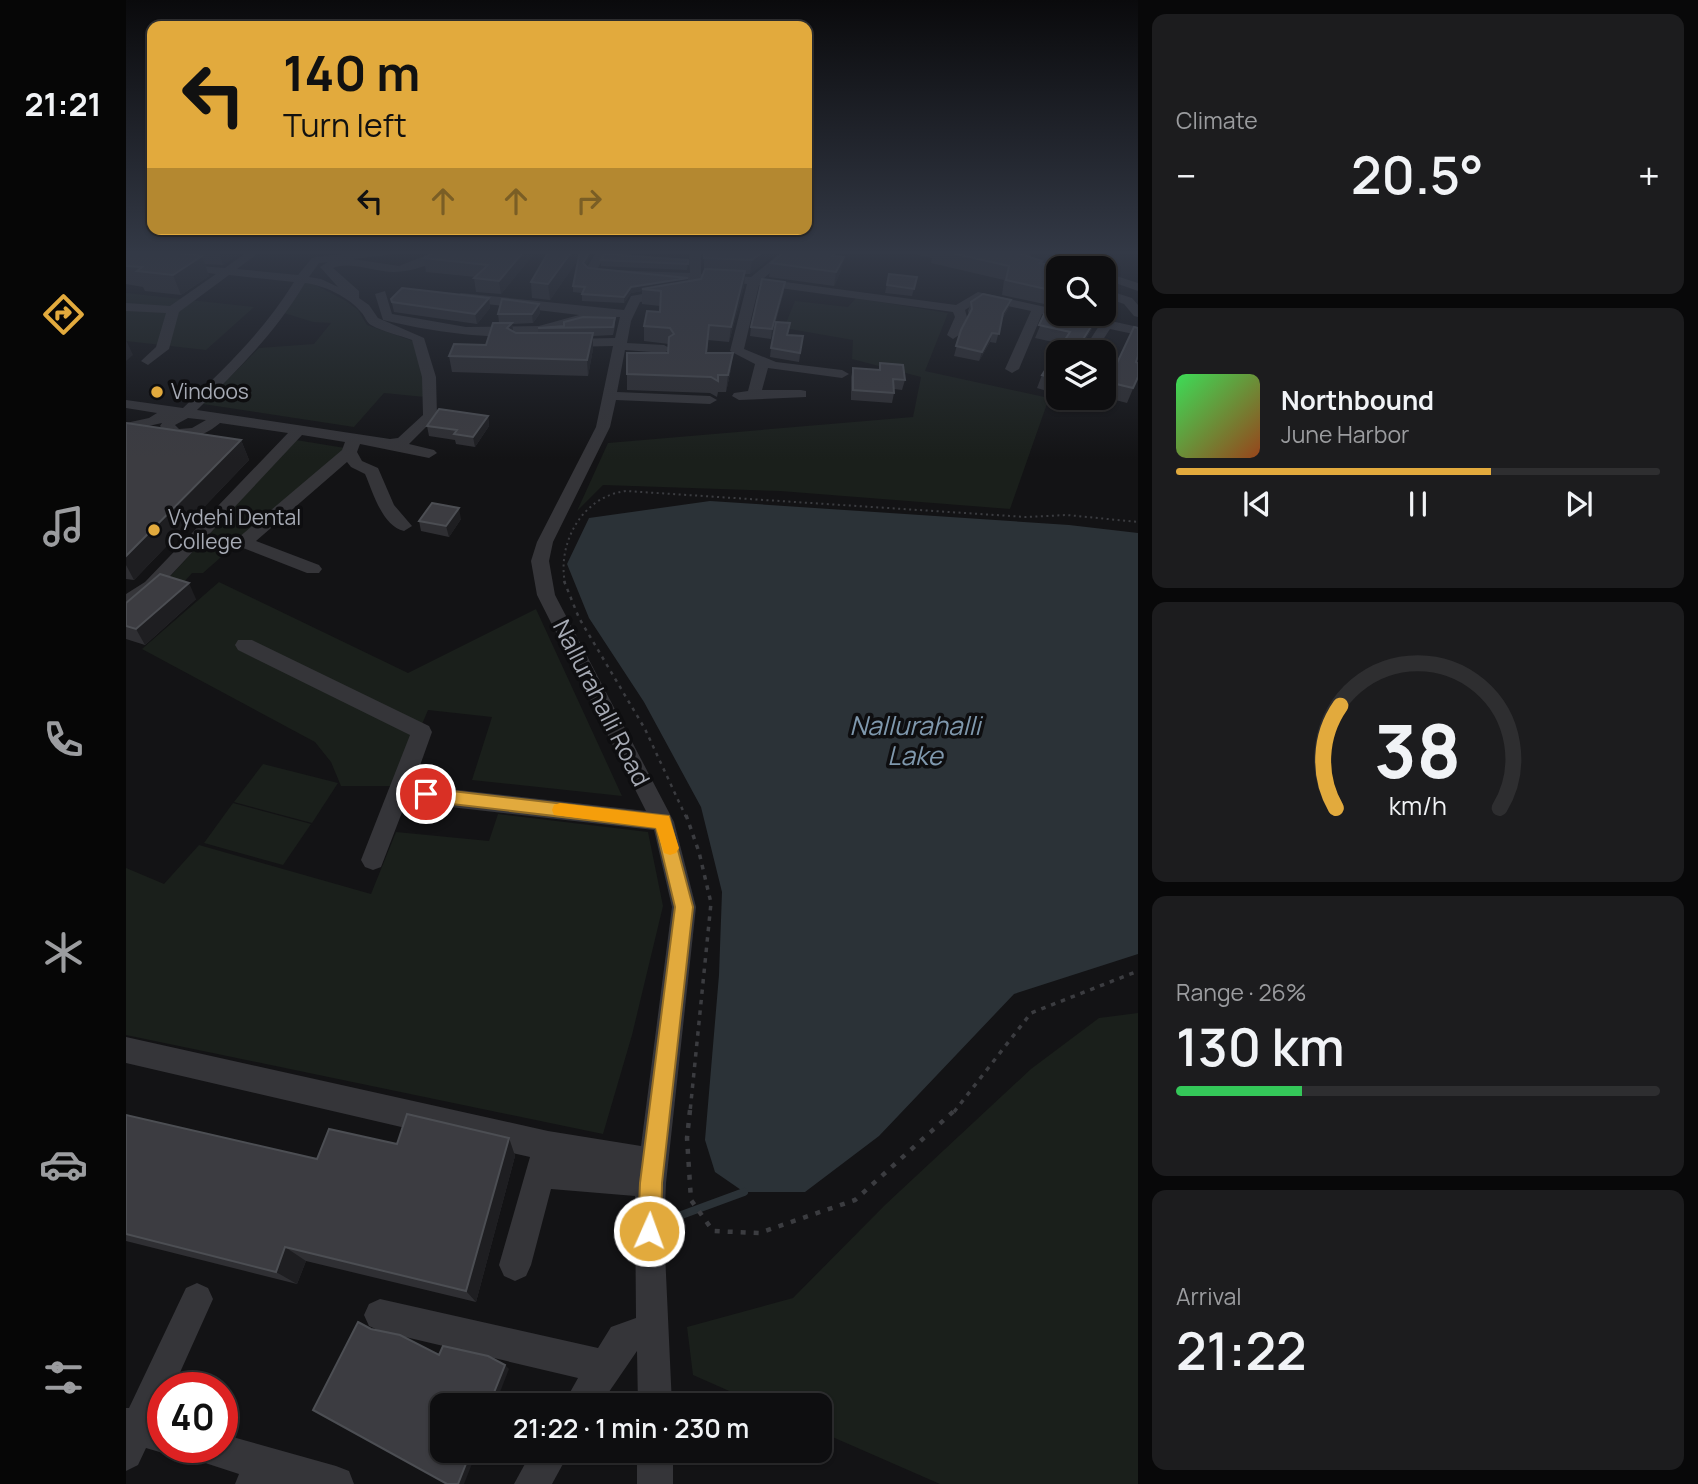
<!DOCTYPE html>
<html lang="en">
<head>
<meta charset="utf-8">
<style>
  :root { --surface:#0e0e10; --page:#1c1c1e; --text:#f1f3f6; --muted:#9b9c9f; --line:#2e2e30; --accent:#e2aa3d }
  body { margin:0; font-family:Manrope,sans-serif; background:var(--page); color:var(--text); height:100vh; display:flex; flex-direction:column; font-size:26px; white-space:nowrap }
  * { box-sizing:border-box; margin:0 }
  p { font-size:23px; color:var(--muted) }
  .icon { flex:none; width:38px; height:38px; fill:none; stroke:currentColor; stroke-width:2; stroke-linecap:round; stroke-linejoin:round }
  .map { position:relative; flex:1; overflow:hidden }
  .panel { display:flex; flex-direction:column; gap:14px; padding:14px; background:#080809; width:560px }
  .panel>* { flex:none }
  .banner { position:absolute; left:21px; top:21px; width:665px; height:214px; border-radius:14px; box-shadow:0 2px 5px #0004,0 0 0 2px var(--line); background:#e2aa3d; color:#111; overflow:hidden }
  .fabs { position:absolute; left:920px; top:256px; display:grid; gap:14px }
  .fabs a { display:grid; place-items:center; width:70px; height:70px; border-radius:14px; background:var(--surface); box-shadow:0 2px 5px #0004,0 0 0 2px var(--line); font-size:35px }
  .speed { position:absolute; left:21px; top:1372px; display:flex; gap:14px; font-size:35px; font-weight:700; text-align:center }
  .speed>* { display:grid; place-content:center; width:91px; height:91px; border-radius:50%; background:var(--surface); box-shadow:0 2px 5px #0004,0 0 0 2px var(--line); line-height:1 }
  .speed .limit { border:10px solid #d22; background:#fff; color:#111 }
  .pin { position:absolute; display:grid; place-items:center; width:60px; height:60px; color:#fff; margin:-30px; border:4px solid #fff; border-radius:50%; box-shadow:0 2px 7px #0007 }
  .me { position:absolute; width:77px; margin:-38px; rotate:2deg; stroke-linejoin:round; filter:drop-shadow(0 0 5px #0008) }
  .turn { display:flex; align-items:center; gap:24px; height:147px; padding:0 21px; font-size:32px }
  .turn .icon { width:91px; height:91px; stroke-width:2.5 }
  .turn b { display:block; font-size:49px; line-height:60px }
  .lanes { display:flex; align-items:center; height:66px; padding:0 21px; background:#0003; justify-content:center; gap:35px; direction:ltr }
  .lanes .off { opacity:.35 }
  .big { font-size:52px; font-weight:600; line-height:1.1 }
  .panel .card { flex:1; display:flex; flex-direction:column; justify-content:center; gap:10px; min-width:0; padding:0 24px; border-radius:14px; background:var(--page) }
  .panel .dial { align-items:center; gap:0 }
  .dial svg { height:182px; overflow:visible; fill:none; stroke:var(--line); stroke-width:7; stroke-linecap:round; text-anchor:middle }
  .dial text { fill:var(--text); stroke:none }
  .song { display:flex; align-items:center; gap:21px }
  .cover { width:84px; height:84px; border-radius:10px; background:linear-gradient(135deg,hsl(130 70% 55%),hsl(20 70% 35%)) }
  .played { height:7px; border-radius:4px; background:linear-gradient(90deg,var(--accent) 65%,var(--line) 65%) }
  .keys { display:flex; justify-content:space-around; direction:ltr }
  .heat { display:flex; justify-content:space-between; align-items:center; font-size:38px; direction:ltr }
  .charge { height:10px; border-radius:5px; background:linear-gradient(90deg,#34c759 26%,var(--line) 0) }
  .trip { position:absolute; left:304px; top:1393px; width:402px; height:70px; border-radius:14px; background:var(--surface); box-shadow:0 2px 5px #0004,0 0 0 2px var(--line); font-weight:600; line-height:70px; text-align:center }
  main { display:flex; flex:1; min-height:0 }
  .tabs { display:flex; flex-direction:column; width:126px; justify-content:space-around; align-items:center; background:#060606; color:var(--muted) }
  .tabs .icon { width:49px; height:49px }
  .tabs .current { color:var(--accent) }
  .tabs b { font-size:32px; color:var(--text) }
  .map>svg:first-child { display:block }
  .green { fill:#1a1f1b }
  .water { fill:#2b3237 }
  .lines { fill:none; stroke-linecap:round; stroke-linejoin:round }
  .stream { stroke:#2b3237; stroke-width:8 }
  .path-far3 { stroke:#3b3c40; stroke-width:2; stroke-dasharray:2 3.5; stroke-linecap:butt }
  .path-far2 { stroke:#3b3c40; stroke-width:2.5; stroke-dasharray:3.5 5; stroke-linecap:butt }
  .path-far1 { stroke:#3b3c40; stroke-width:3.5; stroke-dasharray:4.5 6; stroke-linecap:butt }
  .path { stroke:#3b3c40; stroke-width:4.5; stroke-dasharray:5 8; stroke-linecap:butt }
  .minor { fill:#353539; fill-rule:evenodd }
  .wall { fill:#2f2f33 }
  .shaded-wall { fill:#1e1e21 }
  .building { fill:#3c3c41; stroke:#4c4e53; stroke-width:2 }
  .route { fill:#e2aa3d; stroke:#936e28; stroke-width:2 }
  .slow { fill:#f59e0b }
  .poi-dot { fill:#e2aa3d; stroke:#0e0e10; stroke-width:2.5 }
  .labels { text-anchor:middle; stroke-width:7; stroke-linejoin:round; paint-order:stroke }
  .far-poi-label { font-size:21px; fill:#a6aab4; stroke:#0e0e10; text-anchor:start }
  .street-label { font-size:24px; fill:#a6aab4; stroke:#0e0e10 }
  .water-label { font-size:26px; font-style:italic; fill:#7f98ad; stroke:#0e0e10 }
</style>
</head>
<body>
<main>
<nav class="tabs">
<b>21:21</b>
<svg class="icon current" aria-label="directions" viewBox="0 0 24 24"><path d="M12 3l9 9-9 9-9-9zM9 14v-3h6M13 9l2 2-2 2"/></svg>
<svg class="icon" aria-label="music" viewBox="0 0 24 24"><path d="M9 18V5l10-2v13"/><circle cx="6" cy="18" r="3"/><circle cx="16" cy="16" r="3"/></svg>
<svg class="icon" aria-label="phone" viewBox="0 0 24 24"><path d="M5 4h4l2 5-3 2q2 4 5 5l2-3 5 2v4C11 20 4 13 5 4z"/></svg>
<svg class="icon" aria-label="climate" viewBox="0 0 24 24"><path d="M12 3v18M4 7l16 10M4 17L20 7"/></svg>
<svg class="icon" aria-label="car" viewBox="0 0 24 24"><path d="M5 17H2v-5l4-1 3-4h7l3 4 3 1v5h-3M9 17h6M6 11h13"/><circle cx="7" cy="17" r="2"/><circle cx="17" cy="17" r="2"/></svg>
<svg class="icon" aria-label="filters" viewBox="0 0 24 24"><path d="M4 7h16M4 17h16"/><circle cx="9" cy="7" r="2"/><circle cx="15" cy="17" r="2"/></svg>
</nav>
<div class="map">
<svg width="1012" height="1484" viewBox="0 0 1012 1484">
  <rect width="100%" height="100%" fill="#131315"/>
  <g class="green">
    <path d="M179 283H186L220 301 232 310 241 325 287 341 293 353 299 397 258 393 228 427 77 404 133 348 188 344 205 323 187 322 158 313Z"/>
    <path d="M0 293 128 307 80 350 0 341Z"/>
    <path d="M730 298 822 313 799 371 923 398 884 509 654 491 477 485 451 511 482 443 787 417 795 377 726 359 727 340 658 328 669 301 722 307Z"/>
    <path d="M170 440 219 448 77 573H66L52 589 38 583Z"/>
    <path d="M93 582 282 673 410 609 496 796 346 780 366 717 302 710 270 786H215L205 762 189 742 16 649Z"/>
    <path d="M137 764 212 783 186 823 108 802Z"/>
    <path d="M107 803 185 824 157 865 78 843Z"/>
    <path d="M372 814 522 832 537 906 506 1035 477 1134 0 1035V868L38 884 73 845 245 894 270 832 363 841Z"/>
    <path d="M1012 1013V1484H814L695 1432V1405H635L567 1375 561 1327 667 1298 759 1205 905 1069 973 1018Z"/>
  </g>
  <path class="water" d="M584 501 943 525 1012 533V954L888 994 753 1136 679 1192H618L589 1172 579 1140 593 975 596 892 575 807 518 702 463 618 441 564 463 518Z"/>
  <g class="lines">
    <path class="stream" d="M550 1217 618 1192"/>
    <path class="path-far3" d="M439 583C431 542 457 496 500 491L900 517 941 515 1012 522"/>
    <path class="path-far2" d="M438 581 453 618 519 729 560 817"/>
    <g class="path-far1">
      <path d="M560 815 573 852 585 903 564 1112"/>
      <path d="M828 1112 905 1013 1012 971"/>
    </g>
    <path class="path" d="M564 1110 561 1138 565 1200 587 1231 633 1233 729 1200 829 1110"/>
    <g class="minor">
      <path d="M122 251H135L111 269 172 275 186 258 190 257 241 251H274L269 254 227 259 273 266 311 251H326C308 265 280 275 257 271 240 269 223 262 207 268L233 291V298L243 305 252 318 298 338 310 377 311 416 283 444 308 450 311 453 303 458 234 444 231 452 236 461 252 468 268 505 286 526 278 531C256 526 247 492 239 474L225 467 221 462 130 541 193 565 196 569 193 573H181L112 546 110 542 112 538 216 450 219 442 176 435 31 590 22 598 0 607V594L19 582 162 433 94 423C77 438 50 446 34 426L36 423 0 431V423L23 418 31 413 0 408V400L57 408C98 369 138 331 168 282L103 275 53 312 43 349 22 365 15 361 30 347 40 313 0 311V303L44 306 90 274 52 269 46 266 48 264 99 268ZM202 262 194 267 212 287 195 279 183 277 193 263ZM179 283C198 285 224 298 235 312 239 316 240 322 245 325 257 332 273 335 286 340L296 377 297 415 272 438 264 439 71 410C111 371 150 332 179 283ZM62 418 80 420 66 428 53 429 49 425Z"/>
      <path d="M563 251H575V274L625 277 657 251H669L637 279 830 305 852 292 933 310V313H949L1012 327V335L984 329 969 352H956L973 326 916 314 893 369 886 373 879 369 905 311 854 300 839 310 841 317 833 335 827 339 821 335 829 317 827 312 633 285 618 349 650 362 716 370 723 374 716 378 642 368 636 390H675L680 391V397L613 400 606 396 608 393 622 391 629 364 604 351 621 284 576 281 574 292 514 302 505 321 501 343 538 345 545 349 538 353 499 350 491 392 584 396 591 400 584 404 490 400 484 427 427 542 423 561 429 595 548 822 570 907 540 1183 538 1231 546 1405H512L511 1351 474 1405H437L452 1378 254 1331 243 1326 238 1315 243 1304 254 1299 472 1348 485 1327 510 1318 509 1196 425 1189 405 1265 400 1276 389 1281 378 1276 373 1265 404 1157 0 1063V1037L422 1131 515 1146 546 907 528 830 280 802 255 867 247 870 239 867 235 860 284 735 112 650 109 645 112 640H126L303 726 306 732 287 785 520 811 411 595 405 561 411 542 470 427 487 346 441 347 434 343 441 339 489 338 494 317C464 317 445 328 416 333 370 342 303 331 257 320L249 294 259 291 266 314 340 327 413 326 453 315 335 301 329 297 335 293 498 310 505 296 564 286V280L489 275 483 272 485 270 564 273Z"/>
      <path d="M861 251H912L896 259Z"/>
      <path d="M918 251H933L968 268H952Z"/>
      <path d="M473 253 505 254 511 257 505 260 477 259 470 271H462L460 269 469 254Z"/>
      <path d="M978 272 1012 283V291L978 279Z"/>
      <path d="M978 289 1006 298 1012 305V317L1008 316 998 304 978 297Z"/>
      <path d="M71 1283 82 1288 87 1299 47 1388H37V1412L34 1418H37V1447H50L37 1453 20 1448 12 1465 0 1471V1408H3L60 1288Z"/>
      <path d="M96 1434 210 1466 223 1471 228 1484H109L113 1474 67 1459 62 1447H96Z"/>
      <path d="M406 1451H444L426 1484H388Z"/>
      <rect x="511" y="1451" width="36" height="33"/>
    </g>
  </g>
  <g class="wall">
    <path d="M0 251H118L97 265 79 264 83 276 55 295 19 291 17 287 0 284Z"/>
    <path d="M410 251 375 294 350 292 348 278 350 277 300 272 298 258Z"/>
    <path d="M423 251 464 257 459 266 462 268 561 282 575 279 578 272V251H653L624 274H619L618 286 603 342 582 340 581 353 605 369 600 392H592L591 397 584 393 501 390V353H542L543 344 518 341V326L534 312V306L516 304V291L505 293 498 303 456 301V293L447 292V286L453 258 424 300 406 298 405 282Z"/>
    <path d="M502 251H562L561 254Z"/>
    <path d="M719 251 714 257 715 271 708 286 643 277 645 263Z"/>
    <path d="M775 251H903L901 256 916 261 915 264 933 268V313H976L974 316H972L967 327 927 393 911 388 916 375 936 344 909 338 923 305 876 295 878 280 805 263 806 258Z"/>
    <path d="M475 260H562L561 270 475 266Z"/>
    <path d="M763 274 791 277 786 296 759 293Z"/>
    <path d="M658 291 645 339 624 336 625 327Z"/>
    <path d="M363 298 364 308 351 324 268 312 265 299Z"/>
    <path d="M885 300 882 309 876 319 870 343 864 342 853 361 828 356 835 330 843 315 842 311 845 302Z"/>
    <path d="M413 304 414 313 407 323 386 324 387 331 390 333H412V328L489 318V326L487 335 467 336V349L462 376 326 372 323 356 360 345 373 323 372 314Z"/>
    <path d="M662 335 677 336 673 362 644 357 645 348Z"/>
    <path d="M754 363 779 380 776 390 768 389V393L766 403 725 400V377L727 368 753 370Z"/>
    <path d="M1012 377 1001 403 978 397V392L982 382Z"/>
    <path d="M362 416 363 426 349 447 330 444 329 440 303 436 301 426Z"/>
    <path d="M0 423 115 440 123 460 8 580 0 579Z"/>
    <path d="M335 519 323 537 295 531 293 521Z"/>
    <path d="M70 599 19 645 0 639V603Z"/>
    <path d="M0 1115 191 1159 271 1144 383 1138 389 1156 350 1302 180 1261 171 1284 0 1241Z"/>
  </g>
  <g class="shaded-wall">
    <path d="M92 251H118L97 265Z"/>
    <path d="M398 251H410L375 294 373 281Z"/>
    <path d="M446 251H454L455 255 424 300 422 284Z"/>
    <path d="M464 251V257L457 269V263Z"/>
    <path d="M638 251H653L624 274 626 260Z"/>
    <path d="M710 251H719L704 269 706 256Z"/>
    <path d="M76 256 83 276 55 295 47 275Z"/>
    <path d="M718 257 715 271 708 286 710 272Z"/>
    <path d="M619 271 618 286 603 342 605 327Z"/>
    <path d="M562 278 561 284 516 289V291L505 293 498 303V297L505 287Z"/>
    <path d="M659 282 658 291 645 339 646 329Z"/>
    <path d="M989 287 983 302 978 310 980 301Z"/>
    <path d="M363 298 364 308 351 324 349 314Z"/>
    <path d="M885 300 882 309 874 321 877 313Z"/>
    <path d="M413 304 414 313 407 323 406 314Z"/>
    <path d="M973 314 967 327 952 352H949Z"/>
    <path d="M386 323 388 339 381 328Z"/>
    <path d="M467 333V349L462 376 461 360Z"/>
    <path d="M866 333 864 342 853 361 856 352Z"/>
    <path d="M0 340 7 355 0 361Z"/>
    <path d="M607 353 605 369 600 392 602 375Z"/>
    <path d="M933 378V383L927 393Z"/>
    <path d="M362 416 363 426 349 447 347 437Z"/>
    <path d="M115 440 123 460 8 580 0 565V556Z"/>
    <path d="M333 508 335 519 323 537 320 526Z"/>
    <path d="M63 583 70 599 19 645 10 629Z"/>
    <path d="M383 1138 389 1156 350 1302 340 1291Z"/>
    <path d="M159 1247 180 1261 171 1284 150 1272Z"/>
    <path d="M379 1365 383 1369 369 1405H363Z"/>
    <path d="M345 1451H351L338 1484H332Z"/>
  </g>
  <g class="building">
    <path d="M0 251H36L76 256 47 275 11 271 16 267 0 266Z"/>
    <path d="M310 251H398L373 281 348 278 362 265 298 258Z"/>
    <path d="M423 251H446L422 284 405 282Z"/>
    <path d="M454 251H464L457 263 462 268 562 278 505 287 498 297 456 294 459 287 447 286Z"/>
    <path d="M578 251H638L626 260 578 258Z"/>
    <path d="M659 251H710L706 256 718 257 710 272 645 263Z"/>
    <path d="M817 251H886L916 261 914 263 934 268 933 292 880 280 883 266Z"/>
    <path d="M478 254 562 260V264L475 260Z"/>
    <path d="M579 269 619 271 605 327 583 325 580 353H607L602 375H592V381L585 377 501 374V353H542L543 337 548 334 544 328 518 326 521 311 534 312 535 291 516 289 575 279Z"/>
    <path d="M763 274 791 277 788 289 761 285Z"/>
    <path d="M636 279 659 282 646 329 625 327Z"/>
    <path d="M978 280 981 281 982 284 989 287 980 301H978Z"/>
    <path d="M276 288 363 298 349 314 266 302 265 299Z"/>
    <path d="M857 294 885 300 877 313 873 334 866 333 856 352 830 346 835 330 846 309 845 302Z"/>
    <path d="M376 299 413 304 406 314H372Z"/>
    <path d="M923 304 933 306V313H967L973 314 949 352H933L932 379 916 375 944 332 913 325Z"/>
    <path d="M457 317 489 318 487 327 412 328 438 326V322Z"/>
    <path d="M650 322 664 323 661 335 677 336 674 353 645 348Z"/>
    <path d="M367 323H386L381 328 390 333H467L461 360 323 356 328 344 360 345Z"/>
    <path d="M1008 327 1012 328V356L1010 362 1012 363V377L1007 388 982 382Z"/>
    <path d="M754 363 777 365 779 380 767 379 768 393 727 390V368L754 370Z"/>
    <path d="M313 409 362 416 347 437 328 434 331 430 301 426Z"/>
    <path d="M0 423 115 440 0 556Z"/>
    <path d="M306 503 333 508 320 526 293 521Z"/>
    <path d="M34 574 63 583 10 629 0 626V603Z"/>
    <path d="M281 1114 383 1138 340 1291 159 1247 150 1272 0 1234V1115L191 1159 203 1129 271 1144Z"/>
    <path d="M232 1322 245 1329 274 1335 313 1355 317 1346 362 1356 379 1365 363 1405H317V1451H345L332 1484H321L187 1410Z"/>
  </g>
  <linearGradient id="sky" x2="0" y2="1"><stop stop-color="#0a0a0c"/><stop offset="0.55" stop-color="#333946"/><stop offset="1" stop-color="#333946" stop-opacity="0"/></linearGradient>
  <rect width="1012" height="459" fill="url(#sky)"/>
  <path class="route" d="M300 788 543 816 567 907 536 1183 535 1231 532 1239 523 1242 515 1239 512 1231 514 1183 549 907 530 828 300 801 294 799 291 794 294 790Z"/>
  <path class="slow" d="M434 803 543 816 553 848 550 853 544 855 538 853 530 828 428 815 426 810 428 805Z"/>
  <g class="poi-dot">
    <circle cx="31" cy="392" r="7"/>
    <circle cx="28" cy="530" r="7"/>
  </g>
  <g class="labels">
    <g class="far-poi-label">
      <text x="45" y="399">Vindoos</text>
      <text x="42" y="525">Vydehi Dental<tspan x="42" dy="24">College</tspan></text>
    </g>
    <g class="street-label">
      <text transform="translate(475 703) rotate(63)" y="8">Nallurahalli Road</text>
    </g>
    <g class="water-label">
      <text x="789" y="735">Nallurahalli<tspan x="789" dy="30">Lake</tspan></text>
    </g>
  </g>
</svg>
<div class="fabs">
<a><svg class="icon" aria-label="search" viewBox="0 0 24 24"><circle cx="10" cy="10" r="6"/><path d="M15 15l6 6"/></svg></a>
<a><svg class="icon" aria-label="layers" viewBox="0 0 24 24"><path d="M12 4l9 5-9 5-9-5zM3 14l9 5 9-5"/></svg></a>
</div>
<div class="speed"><div class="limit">40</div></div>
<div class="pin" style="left:300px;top:794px;background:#d93025"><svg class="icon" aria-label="arrive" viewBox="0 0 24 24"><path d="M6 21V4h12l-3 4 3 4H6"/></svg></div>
<svg class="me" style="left:523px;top:1231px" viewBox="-20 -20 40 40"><circle r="17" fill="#e2aa3d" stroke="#fff" stroke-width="3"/><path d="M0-11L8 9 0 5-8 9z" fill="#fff"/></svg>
<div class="trip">21:22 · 1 min · 230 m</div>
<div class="banner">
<div class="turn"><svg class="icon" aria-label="left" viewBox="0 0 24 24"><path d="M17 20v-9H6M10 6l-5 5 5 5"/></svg><div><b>140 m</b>Turn left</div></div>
<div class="lanes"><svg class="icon" aria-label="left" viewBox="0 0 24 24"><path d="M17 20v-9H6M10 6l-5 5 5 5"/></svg><svg class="icon off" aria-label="ahead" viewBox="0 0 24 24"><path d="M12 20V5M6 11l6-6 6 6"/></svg><svg class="icon off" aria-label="ahead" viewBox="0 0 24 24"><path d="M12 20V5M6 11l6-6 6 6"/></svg><svg class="icon off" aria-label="right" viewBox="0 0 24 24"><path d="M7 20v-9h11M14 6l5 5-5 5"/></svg></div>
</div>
</div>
<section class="panel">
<div class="card"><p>Climate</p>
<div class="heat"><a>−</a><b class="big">20.5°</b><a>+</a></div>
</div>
<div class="card">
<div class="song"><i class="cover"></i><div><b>Northbound</b><p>June Harbor</p></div></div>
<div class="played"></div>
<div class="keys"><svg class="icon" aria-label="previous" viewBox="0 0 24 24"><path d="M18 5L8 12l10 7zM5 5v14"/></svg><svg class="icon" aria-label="pause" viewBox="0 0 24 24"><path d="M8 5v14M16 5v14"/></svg><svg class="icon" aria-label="next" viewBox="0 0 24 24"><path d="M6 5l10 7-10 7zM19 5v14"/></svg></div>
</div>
<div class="card dial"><svg viewBox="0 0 100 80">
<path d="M14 69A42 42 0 1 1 86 69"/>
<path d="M14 69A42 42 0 0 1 16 24" stroke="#e2aa3d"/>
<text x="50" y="56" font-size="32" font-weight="700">38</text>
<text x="50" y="72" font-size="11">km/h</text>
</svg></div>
<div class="card"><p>Range · 26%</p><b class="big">130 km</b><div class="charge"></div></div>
<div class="card"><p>Arrival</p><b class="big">21:22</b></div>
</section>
</main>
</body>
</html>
